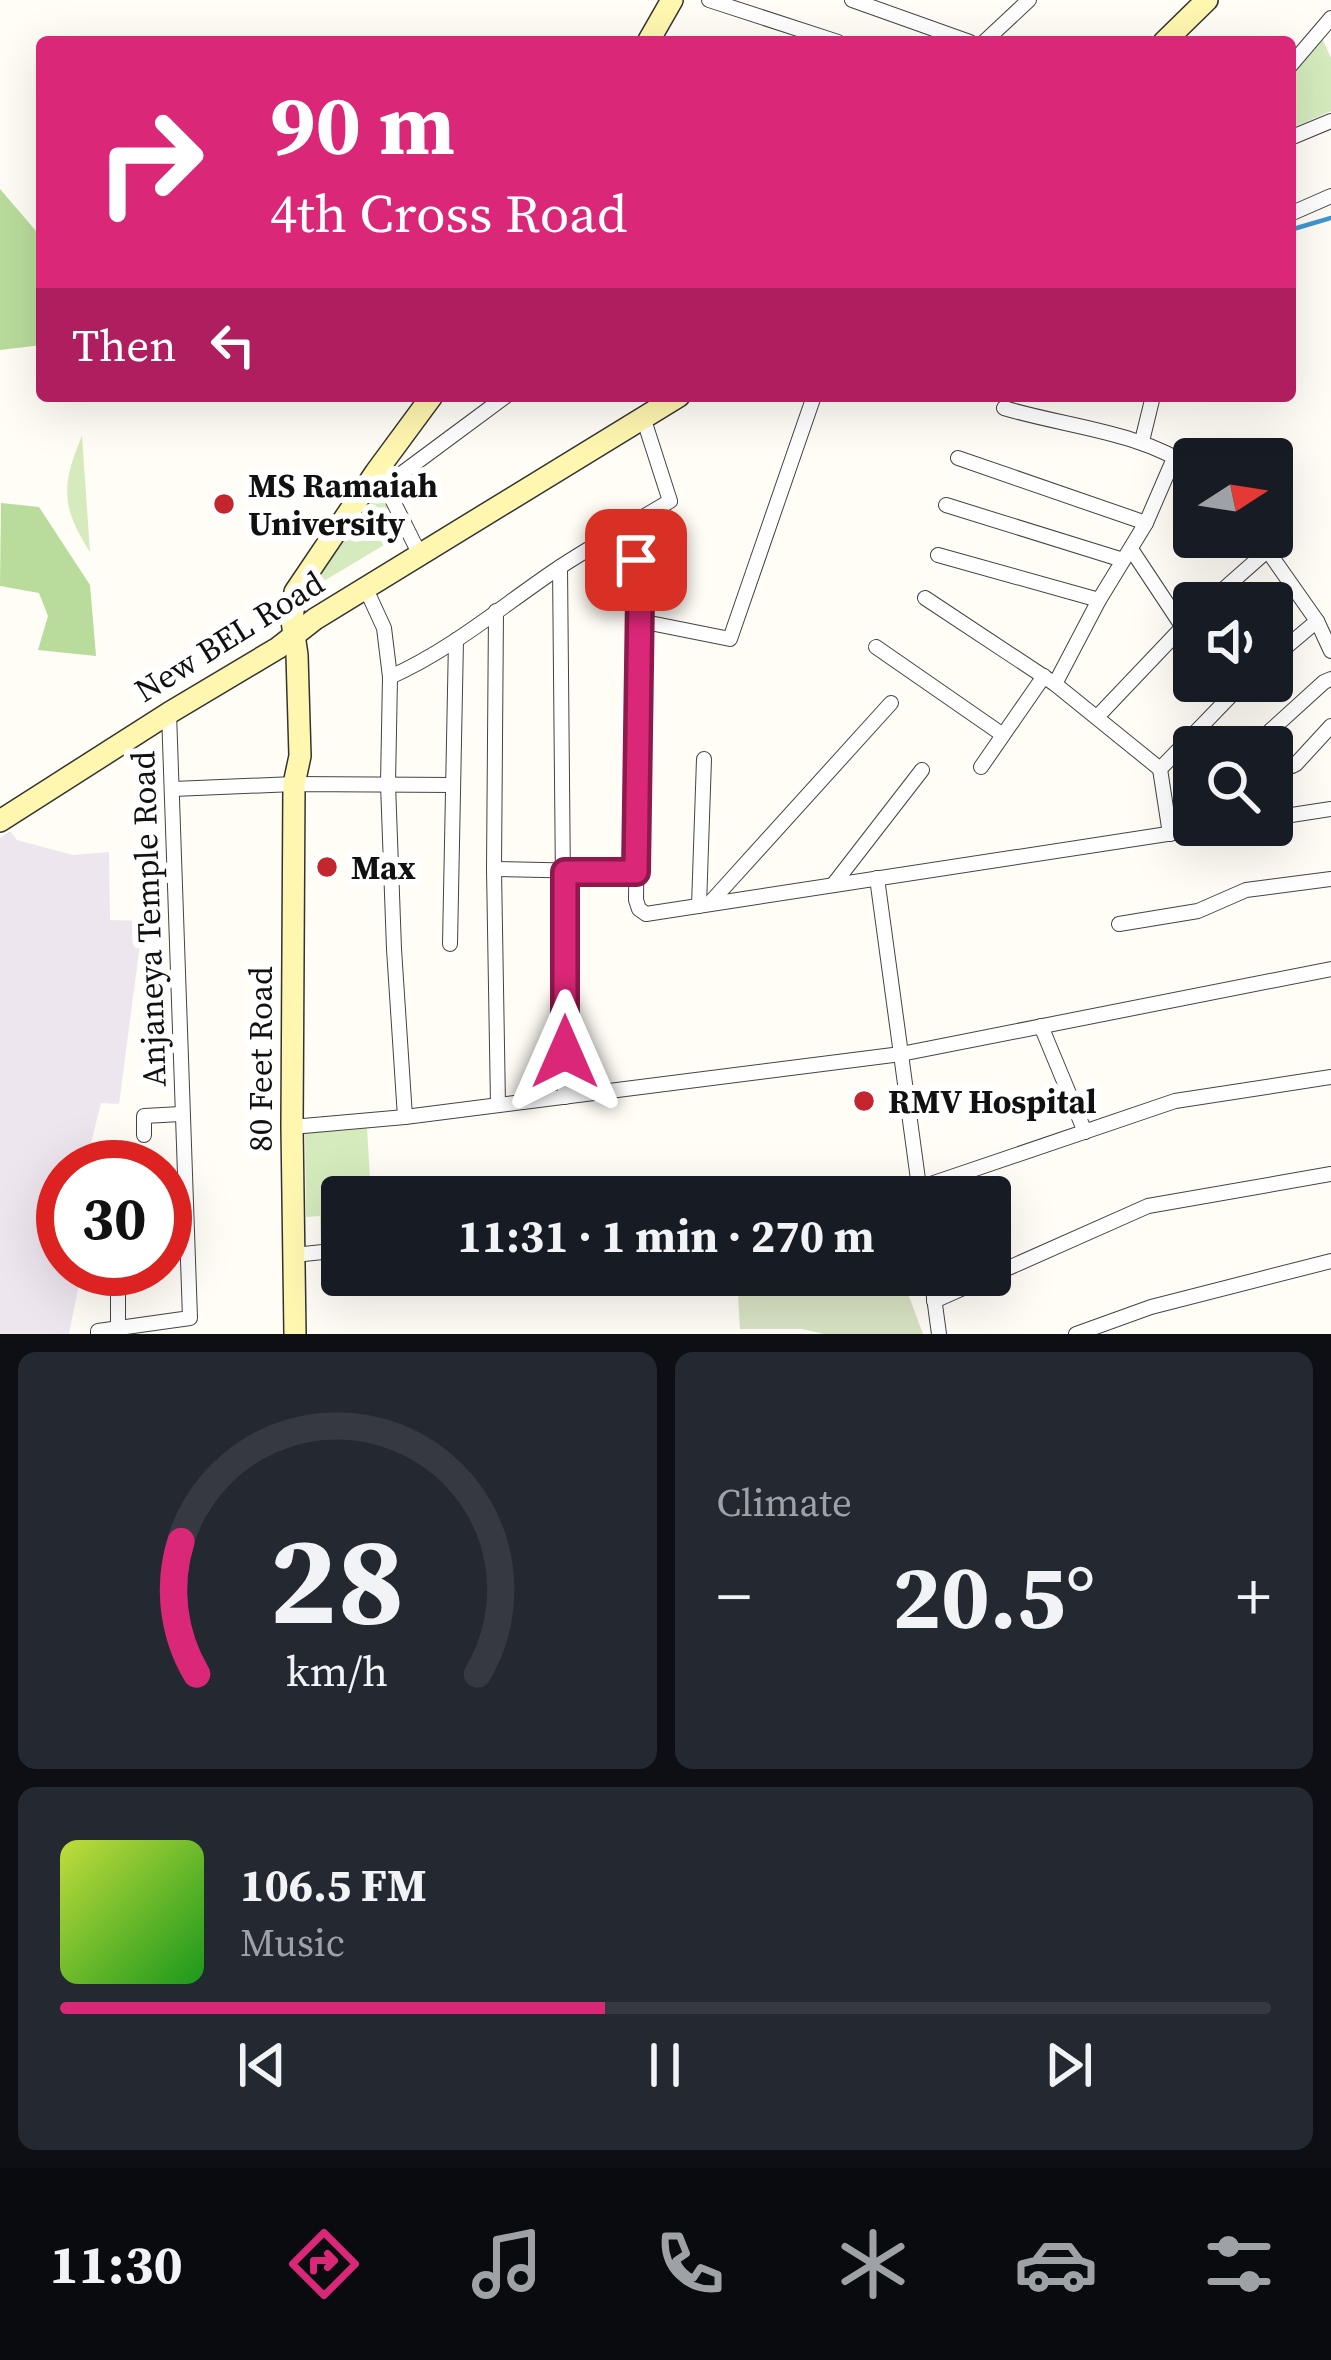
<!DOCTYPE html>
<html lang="en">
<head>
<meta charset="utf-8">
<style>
  :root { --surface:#171b24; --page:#242831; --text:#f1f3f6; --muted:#9ea1a6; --line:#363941; --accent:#db2777 }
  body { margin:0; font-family:"Source Serif 4",serif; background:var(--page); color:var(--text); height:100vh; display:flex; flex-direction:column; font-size:45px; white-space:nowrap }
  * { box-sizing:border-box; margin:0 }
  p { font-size:39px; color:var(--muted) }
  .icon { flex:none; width:66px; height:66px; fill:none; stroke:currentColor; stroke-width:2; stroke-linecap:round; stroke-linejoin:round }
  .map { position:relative; height:1334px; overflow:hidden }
  .details { display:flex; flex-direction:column; gap:18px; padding:18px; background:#0d0f14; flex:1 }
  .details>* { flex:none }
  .top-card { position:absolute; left:36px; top:36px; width:1260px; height:366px; border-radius:12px; box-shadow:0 12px 48px #0002; background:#db2777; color:#fff; overflow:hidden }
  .needle { width:78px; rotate:78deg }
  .tools { position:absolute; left:1173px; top:438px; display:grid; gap:24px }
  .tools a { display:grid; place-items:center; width:120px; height:120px; border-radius:12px; background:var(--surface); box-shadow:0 12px 48px #0002; font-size:60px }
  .speed { position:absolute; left:36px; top:1140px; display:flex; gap:24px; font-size:60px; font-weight:700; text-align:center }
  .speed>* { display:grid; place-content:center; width:156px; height:156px; border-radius:50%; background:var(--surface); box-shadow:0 12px 48px #0002; line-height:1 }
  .speed .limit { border:18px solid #d22; background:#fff; color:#111 }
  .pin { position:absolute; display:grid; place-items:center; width:102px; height:102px; color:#fff; margin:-51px; border-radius:24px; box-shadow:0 6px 18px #0006 }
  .me { position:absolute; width:132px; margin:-66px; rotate:0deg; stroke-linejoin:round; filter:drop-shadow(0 0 9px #0008) }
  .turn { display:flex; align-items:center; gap:42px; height:252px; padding:0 36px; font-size:54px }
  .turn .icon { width:156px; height:156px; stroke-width:2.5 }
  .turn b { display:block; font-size:84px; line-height:102px }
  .then { display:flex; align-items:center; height:114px; padding:0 36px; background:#0003; gap:24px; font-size:45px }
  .big { font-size:90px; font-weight:700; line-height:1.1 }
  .details .card { flex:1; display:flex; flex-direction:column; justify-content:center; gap:18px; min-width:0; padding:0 42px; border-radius:18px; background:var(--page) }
  .details .dial { align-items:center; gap:0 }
  .dial svg { height:312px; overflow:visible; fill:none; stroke:var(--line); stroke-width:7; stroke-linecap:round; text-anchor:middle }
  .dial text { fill:var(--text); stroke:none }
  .song { display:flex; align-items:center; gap:36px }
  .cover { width:144px; height:144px; border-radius:18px; background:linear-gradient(135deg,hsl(70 70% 55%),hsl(120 70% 35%)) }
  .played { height:12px; border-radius:6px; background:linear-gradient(90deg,var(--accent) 45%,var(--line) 45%) }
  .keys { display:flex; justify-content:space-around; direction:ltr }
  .heat { display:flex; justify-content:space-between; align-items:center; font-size:66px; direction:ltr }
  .details .tiles { flex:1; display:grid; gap:18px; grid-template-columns:1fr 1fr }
  .card:last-child { grid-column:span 2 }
  .trip { position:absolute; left:321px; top:1176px; width:690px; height:120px; border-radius:12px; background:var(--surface); box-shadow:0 12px 48px #0002; font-weight:700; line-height:120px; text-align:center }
  .tab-bar { display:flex; height:192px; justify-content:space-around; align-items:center; background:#090b0e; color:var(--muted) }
  .tab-bar .icon { width:84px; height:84px }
  .tab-bar .current { color:var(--accent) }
  .tab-bar b { font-size:54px; color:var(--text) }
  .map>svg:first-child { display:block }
  .industrial { fill:#eee6ef }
  .green { fill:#d5ebbd }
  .forest { fill:#b9dc9c }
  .cemetery { fill:#d9e3c4 }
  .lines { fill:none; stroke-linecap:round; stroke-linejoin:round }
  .stream { stroke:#3f96cf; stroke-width:4.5 }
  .street-casing { stroke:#444; stroke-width:16 }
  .secondary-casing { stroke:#333; stroke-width:24 }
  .street { stroke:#fff; stroke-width:14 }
  .secondary { stroke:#fff6b0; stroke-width:21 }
  .route-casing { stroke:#8e194d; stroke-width:30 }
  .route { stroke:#db2777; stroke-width:21 }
  .poi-dot { fill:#c4262e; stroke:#fff; stroke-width:4.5 }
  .labels { text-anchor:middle; stroke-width:12; stroke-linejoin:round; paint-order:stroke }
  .poi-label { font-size:33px; font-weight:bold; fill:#111; stroke:#fff; text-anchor:start }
  .street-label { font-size:33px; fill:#111; stroke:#fff }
</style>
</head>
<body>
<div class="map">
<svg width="1331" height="1334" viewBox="0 0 1331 1334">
  <rect width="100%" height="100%" fill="#fffdf5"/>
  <path class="industrial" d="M10 831 17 840 73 855 109 852 110 920 143 921 119 1104 101 1103 87 1159 104 1167H63V1269H82L69 1334H0V838Z"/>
  <g class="green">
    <path d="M1322 38 1331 58V111L1290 129V78Z"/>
    <path d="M82 436 90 552C61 507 61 485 82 436Z"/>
    <path d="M383 489 406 532 312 588 311 581 369 491Z"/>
    <path d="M367 1127 371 1197H342V1244L321 1246 320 1216 306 1217 305 1131Z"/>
  </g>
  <g class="forest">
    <path d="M0 189 42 238V345L0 350Z"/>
    <path d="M1 503 39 507 90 585 96 656 38 650 48 616 39 593 0 586Z"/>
  </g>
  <path class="cemetery" d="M793 1275H901L923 1334H824L802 1329H740L737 1279Z"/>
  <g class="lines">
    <path class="stream" d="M1290 230 1331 218"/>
    <defs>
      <g id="street">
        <path d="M709 0 838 42"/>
        <path d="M852 0 970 42"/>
        <path d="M984 42 1029 0"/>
        <path d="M1290 66 1331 18"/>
        <path d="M1290 138 1331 121"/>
        <path d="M1290 214 1331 196"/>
        <path d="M1004 408C1067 427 1139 431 1194 469"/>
        <path d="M1142 441 1153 396"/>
        <path d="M958 458 1146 523"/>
        <path d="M383 481 416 547"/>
        <path d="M367 486 386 485 506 396"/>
        <path d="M946 505 1123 560"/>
        <path d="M631 524 640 597 636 900 639 909 646 914 1226 825"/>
        <path d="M1258 537 1317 621 1331 651"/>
        <path d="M1131 549 1182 626"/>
        <path d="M938 555 1099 600"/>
        <path d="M560 567 565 1097"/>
        <path d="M366 589 384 628 390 677 388 784 394 949 405 1117"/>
        <path d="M925 598 1055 684 1160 769"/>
        <path d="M1208 603 1268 550"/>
        <path d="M496 611 494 869 498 1105"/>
        <path d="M640 621 730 639 814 396"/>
        <path d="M876 647 1003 735"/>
        <path d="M1272 659 1317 621"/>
        <path d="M390 677C451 650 502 606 557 569 593 545 632 524 670 501L643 417"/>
        <path d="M1331 679 1324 682 1270 731C1263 744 1280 759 1292 766L1296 764 1331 726"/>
        <path d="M1055 684 1099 600 1146 523 1175 456 1208 452 1236 453"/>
        <path d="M1098 716 1194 615"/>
        <path d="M981 767 1044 676"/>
        <path d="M1160 769 1245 681"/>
        <path d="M1160 769 1170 834"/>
        <path d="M173 789 294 784 453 785"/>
        <path d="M1272 818 1331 809"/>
        <path d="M494 869 636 872"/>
        <path d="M877 878 920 1194"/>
        <path d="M833 885 922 770"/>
        <path d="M709 904 891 703"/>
        <path d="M699 906 704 759"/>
        <path d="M1119 924 1198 911 1246 890 1331 879"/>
        <path d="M450 944 456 640"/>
        <path d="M1041 1026 1085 1132"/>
        <path d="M292 1127 405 1117 901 1054 1331 969"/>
        <path d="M144 1135V1116L181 1114"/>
        <path d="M838 1197 919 1188 1175 1101 1331 1077"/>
        <path d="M294 1255 342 1250"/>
        <path d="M931 1275 939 1334"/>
        <path d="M934 1301 1148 1206 1331 1174"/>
        <path d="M118 1328V1269"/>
        <path d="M98 1334V1331L190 1318 169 713"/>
        <path d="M1076 1334 1151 1307 1331 1261"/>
      </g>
      <g id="secondary">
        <path d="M648 42 672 0"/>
        <path d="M1164 42 1207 0"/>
        <path d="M0 821 169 713 278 648 315 619 679 396"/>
        <path d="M295 1334 292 1127 294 784 300 756 297 655 292 621 295 592 376 472 432 396"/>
      </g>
    </defs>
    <use href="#street" class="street-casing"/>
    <use href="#secondary" class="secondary-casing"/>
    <use href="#street" class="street"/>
    <use href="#secondary" class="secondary"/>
  </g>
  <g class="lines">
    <defs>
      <path id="route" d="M565 1052V872H636L640 597 636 560"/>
    </defs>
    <use href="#route" class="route-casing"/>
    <use href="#route" class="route"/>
  </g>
  <g class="poi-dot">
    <circle cx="224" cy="504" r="12"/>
    <circle cx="327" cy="867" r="12"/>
    <circle cx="864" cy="1101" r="12"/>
  </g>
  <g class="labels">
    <g class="poi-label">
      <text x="248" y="497">MS Ramaiah<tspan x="248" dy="38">University</tspan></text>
      <text x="351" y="879">Max</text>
      <text x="888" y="1113">RMV Hospital</text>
    </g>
    <g class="street-label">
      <text transform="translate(229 636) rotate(-32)" y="12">New BEL Road</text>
      <text transform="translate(148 919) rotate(-92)" y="12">Anjaneya Temple Road</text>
      <text transform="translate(260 1059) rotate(-90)" y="12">80 Feet Road</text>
    </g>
  </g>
</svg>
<div class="tools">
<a><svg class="needle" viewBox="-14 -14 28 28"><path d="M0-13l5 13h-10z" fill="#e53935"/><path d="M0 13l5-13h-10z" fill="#9ea1a6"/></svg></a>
<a><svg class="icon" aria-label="sound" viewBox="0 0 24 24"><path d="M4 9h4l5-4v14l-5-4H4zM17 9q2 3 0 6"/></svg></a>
<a><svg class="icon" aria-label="search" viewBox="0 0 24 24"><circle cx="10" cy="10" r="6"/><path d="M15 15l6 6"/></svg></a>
</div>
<div class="speed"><div class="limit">30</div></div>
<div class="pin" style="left:636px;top:560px;background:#d93025"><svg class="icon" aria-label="arrive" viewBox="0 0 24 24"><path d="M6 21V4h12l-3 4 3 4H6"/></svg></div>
<svg class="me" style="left:565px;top:1052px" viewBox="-20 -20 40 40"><path d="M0-17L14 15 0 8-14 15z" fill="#db2777" stroke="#fff" stroke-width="4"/></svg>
<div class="trip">11:31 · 1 min · 270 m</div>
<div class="top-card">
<div class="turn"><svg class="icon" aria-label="right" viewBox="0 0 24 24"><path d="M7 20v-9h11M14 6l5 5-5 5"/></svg><div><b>90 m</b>4th Cross Road</div></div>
<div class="then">Then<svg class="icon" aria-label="left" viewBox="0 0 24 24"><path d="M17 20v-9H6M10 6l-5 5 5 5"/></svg></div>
</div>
</div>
<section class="details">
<div class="tiles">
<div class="card dial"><svg viewBox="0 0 100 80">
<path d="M14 69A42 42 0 1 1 86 69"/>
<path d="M14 69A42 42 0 0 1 10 35" stroke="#db2777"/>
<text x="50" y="56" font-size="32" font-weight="700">28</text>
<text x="50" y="72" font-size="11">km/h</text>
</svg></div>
<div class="card"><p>Climate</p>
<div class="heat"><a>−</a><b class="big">20.5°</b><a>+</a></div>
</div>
<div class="card">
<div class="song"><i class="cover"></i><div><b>106.5 FM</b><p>Music</p></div></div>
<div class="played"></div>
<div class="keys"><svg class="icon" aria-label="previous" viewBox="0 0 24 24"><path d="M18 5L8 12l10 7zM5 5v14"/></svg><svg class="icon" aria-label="pause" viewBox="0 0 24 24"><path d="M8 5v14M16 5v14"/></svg><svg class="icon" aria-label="next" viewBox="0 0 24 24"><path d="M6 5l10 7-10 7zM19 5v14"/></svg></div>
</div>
</div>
</section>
<nav class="tab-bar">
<b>11:30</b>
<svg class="icon current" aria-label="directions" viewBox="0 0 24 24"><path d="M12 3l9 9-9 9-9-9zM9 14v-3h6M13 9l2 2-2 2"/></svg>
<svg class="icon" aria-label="music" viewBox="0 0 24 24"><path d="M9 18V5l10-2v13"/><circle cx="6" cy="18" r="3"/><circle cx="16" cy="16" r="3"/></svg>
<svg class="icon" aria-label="phone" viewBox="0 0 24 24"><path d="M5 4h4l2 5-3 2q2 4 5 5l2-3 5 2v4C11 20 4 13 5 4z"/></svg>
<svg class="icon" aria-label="climate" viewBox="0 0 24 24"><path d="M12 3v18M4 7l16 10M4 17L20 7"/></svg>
<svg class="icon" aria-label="car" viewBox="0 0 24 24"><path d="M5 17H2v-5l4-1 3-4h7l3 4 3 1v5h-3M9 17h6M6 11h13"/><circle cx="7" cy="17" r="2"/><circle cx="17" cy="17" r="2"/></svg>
<svg class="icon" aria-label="filters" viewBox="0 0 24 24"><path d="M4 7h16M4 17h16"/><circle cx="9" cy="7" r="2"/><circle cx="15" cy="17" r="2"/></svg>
</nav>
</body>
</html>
